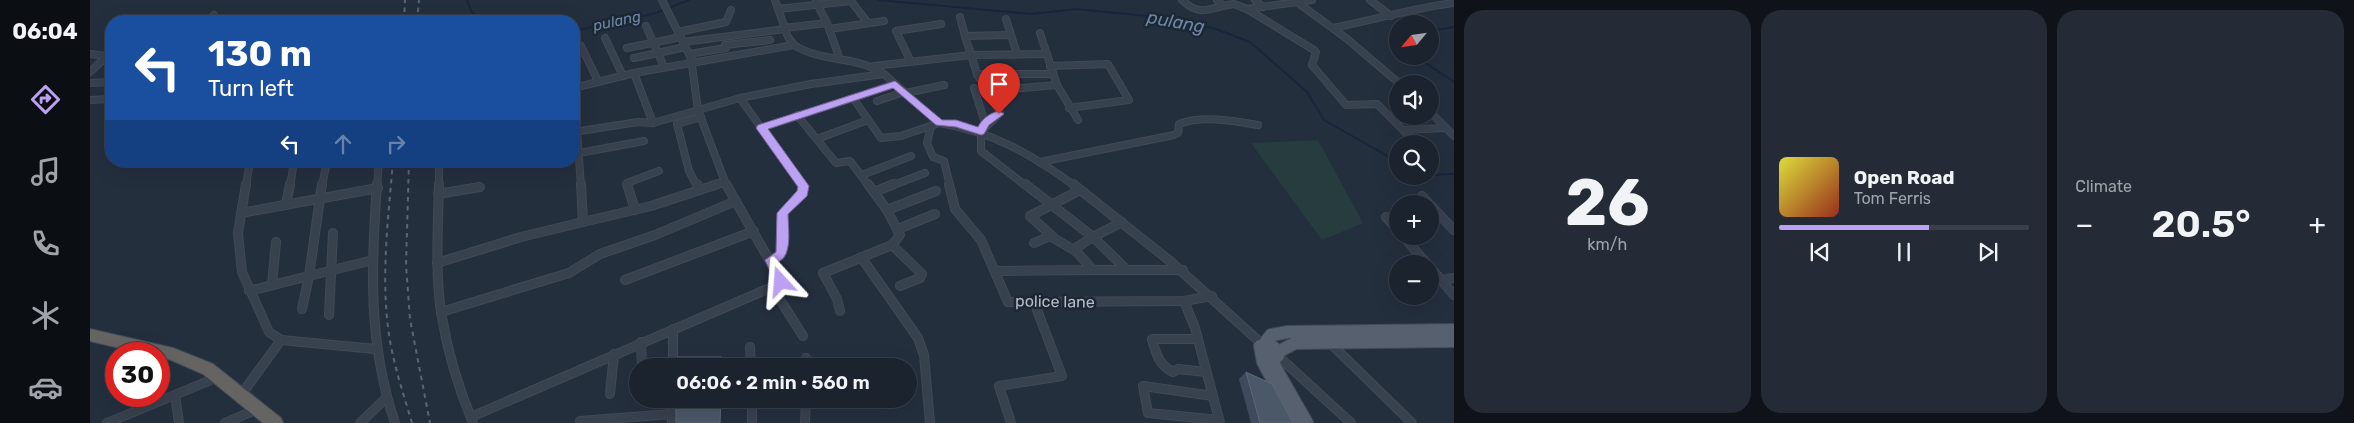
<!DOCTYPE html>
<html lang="en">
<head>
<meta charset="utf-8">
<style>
  :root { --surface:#1b232e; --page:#242b36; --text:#f1f3f6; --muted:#a0a4aa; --line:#39404a; --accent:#bca0f2 }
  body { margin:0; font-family:Rubik,sans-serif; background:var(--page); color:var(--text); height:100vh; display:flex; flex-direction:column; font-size:19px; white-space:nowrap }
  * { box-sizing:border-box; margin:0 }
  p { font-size:16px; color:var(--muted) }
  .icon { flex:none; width:28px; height:28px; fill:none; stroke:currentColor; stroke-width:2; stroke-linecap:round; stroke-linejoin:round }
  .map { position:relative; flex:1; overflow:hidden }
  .details { display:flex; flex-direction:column; gap:10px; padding:10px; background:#0f1319; width:900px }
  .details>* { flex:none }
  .top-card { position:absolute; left:15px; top:15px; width:475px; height:152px; border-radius:20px; box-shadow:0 5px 20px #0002,0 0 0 1px var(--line); background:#1a4fa0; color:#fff; overflow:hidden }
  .needle { width:32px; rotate:241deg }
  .buttons { position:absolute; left:1299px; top:15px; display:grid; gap:10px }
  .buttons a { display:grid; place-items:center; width:50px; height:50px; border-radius:50%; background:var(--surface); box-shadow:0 5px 20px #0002,0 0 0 1px var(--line); font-size:25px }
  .speed { position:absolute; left:15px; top:342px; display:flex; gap:10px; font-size:25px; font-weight:700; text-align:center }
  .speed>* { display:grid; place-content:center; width:65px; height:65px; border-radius:50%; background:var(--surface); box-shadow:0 5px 20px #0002,0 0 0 1px var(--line); line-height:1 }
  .speed .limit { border:8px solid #d22; background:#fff; color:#111 }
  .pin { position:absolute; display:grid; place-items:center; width:42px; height:42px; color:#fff; margin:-51px -21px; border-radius:50% 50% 50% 0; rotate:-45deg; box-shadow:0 0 5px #0007 }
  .pin .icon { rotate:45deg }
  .me { position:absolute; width:55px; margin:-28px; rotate:341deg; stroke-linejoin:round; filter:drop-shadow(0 0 4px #0008) }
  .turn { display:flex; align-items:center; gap:18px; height:105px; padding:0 20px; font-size:22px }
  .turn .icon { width:65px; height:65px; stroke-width:2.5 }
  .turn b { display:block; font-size:35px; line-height:42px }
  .lanes { display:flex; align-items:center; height:48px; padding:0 20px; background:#0003; justify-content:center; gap:25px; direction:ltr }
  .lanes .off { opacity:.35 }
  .big { font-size:38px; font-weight:600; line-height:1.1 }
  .details .widget { flex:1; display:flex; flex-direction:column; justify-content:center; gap:8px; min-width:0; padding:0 18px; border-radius:20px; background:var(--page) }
  .details .dial { align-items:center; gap:0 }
  .dial b { font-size:65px; line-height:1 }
  .song { display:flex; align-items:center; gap:15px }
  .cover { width:60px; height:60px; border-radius:8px; background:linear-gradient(135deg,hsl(60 70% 55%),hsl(10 70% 35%)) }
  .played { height:5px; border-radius:2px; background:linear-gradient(90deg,var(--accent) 60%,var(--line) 60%) }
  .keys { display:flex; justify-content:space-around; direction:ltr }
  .heat { display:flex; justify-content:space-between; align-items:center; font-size:28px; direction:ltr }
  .details .tiles { flex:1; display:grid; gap:10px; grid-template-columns:repeat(3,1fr) }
  .trip { position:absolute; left:539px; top:358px; width:288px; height:50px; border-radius:25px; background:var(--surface); box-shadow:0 5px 20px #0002,0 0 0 1px var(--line); font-weight:600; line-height:50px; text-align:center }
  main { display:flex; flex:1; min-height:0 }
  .menu { display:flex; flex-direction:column; width:90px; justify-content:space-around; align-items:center; background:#0b0e12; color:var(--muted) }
  .menu .icon { width:35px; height:35px }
  .menu .selected { color:var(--accent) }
  .menu b { font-size:22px; color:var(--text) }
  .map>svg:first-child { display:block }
  .green { fill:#263c3f }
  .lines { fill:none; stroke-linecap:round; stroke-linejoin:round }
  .stream { stroke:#17263c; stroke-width:2 }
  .minor-far1-casing { stroke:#414a57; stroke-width:8 }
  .minor-casing { stroke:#414a57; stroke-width:10 }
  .primary-casing { stroke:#414a57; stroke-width:14 }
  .trunk-casing { stroke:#434c59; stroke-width:2 }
  .minor-far1 { stroke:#38414e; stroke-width:6 }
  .minor { stroke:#38414e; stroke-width:8 }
  .primary { stroke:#56606e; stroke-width:12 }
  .trunk { fill:#656462; fill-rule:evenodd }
  .rail { stroke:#5a6575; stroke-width:2; stroke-dasharray:4.5 4.5; stroke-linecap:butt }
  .wall { fill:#3f4b5c }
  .shaded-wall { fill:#2f3b4b }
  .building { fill:#4b5868; stroke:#5c6777 }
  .route { fill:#bca0f2; stroke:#7a689d }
  .labels { text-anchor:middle; stroke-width:5; stroke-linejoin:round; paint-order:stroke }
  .far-water-label { font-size:15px; font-style:italic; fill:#6d86a8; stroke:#1d2633 }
  .street-label { font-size:16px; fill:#b4bcc9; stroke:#1d2633 }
  .water-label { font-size:18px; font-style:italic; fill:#6d86a8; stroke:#1d2633 }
</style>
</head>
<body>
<main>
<nav class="menu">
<b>06:04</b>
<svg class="icon selected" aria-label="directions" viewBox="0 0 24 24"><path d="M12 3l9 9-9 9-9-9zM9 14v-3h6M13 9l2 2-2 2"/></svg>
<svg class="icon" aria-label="music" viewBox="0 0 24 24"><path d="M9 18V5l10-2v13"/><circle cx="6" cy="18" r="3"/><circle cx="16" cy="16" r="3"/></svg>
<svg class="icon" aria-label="phone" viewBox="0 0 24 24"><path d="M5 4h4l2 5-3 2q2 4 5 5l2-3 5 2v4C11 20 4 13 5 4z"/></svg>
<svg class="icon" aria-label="climate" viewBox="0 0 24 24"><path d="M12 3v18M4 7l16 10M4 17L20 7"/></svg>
<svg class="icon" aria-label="car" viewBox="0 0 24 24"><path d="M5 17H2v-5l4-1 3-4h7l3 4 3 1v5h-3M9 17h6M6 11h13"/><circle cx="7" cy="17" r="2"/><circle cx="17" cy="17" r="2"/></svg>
</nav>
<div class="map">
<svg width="1364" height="423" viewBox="0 0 1364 423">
  <rect width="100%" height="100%" fill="#242f3e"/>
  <path class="green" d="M1228 140 1273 223 1232 240 1161 143Z"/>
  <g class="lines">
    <g class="stream">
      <path d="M377 0 381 11 393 21"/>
      <path d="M788 0 941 14 986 9 1078 18 1126 29 1160 42 1217 92 1234 120 1308 162"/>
      <path d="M484 31 566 13 599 0"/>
      <path d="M1340 31 1364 27"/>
      <path d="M1332 56 1333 61 1364 82"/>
      <path d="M1340 175 1364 174"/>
    </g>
    <defs>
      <g id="minor-far1">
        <path d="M572 0 601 58 608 110 635 182 624 186"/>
        <path d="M685 0 698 37 704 45"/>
        <path d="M1092 0C1106 14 1115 11 1133 6L1127 0"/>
        <path d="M1165 0 1173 7"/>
        <path d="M1204 0 1256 38 1310 84"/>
        <path d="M1280 0 1301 16"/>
        <path d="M726 2 737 23"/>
        <path d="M1133 6 1144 4 1157 9 1224 50 1226 52 1222 65 1256 105 1287 104 1313 130 1356 128"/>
        <path d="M688 9 761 1 778 23"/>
        <path d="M1157 9 1222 0"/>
        <path d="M870 17 875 36"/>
        <path d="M916 19 927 54"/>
        <path d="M118 21 124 15"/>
        <path d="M220 21 295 18 298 21"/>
        <path d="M323 21 337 19 341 21"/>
        <path d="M694 28 737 23 749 57"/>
        <path d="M1243 28C1284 20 1323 8 1364 3"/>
        <path d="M739 29 794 21"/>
        <path d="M588 32 636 22 641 10"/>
        <path d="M950 33 967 85 988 120"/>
        <path d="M920 35 875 36 887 74 910 113 891 132V151L936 186"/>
        <path d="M515 38 533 76"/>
        <path d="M593 42 695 29"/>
        <path d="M635 45 680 40"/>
        <path d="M491 46 508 81"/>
        <path d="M537 48 591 37"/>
        <path d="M0 54 17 56"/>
        <path d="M599 54 636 48"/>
        <path d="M544 58 568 53 556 26"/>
        <path d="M820 60 806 31 851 24"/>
        <path d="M784 66 881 55 957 54"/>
        <path d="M960 66 1018 64 1039 100 979 108"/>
        <path d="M574 67 568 53 595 47"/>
        <path d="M0 72 17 56"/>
        <path d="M544 73 704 45C732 63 766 55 794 74L721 84 650 98"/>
        <path d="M794 74 849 123 811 136 791 138 763 98 805 84"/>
        <path d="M887 74H963"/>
        <path d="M0 83 21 82"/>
        <path d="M484 88 544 73 563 123 548 122 484 132"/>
        <path d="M884 88 895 123"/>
        <path d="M897 91 967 85"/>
        <path d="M816 93 854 85"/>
        <path d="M0 100 21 99"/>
        <path d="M787 101 814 92"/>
        <path d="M1340 112 1364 136"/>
        <path d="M707 115 746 163 760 161 779 186"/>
        <path d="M484 123 487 131 491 186"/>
        <path d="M563 123 650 98 713 186"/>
        <path d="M849 123C901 131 943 155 985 186"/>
        <path d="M841 126 837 143 843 157 854 161 860 186"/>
        <path d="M671 128 763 98"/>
        <path d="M1313 130 1326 144"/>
        <path d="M727 139 778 120"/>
        <path d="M489 153 554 141"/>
        <path d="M950 162 1084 135 1088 133 1089 124C1112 115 1144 121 1168 125"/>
        <path d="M124 163 130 161"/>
        <path d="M772 175 821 156"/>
        <path d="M635 182 637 186"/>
        <path d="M156 186 160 161"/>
        <path d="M200 186 203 168"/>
        <path d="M232 186 237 161"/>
        <path d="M287 186 289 161"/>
        <path d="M349 186V161"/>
        <path d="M538 186 537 183 569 171"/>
        <path d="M607 186 599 171 587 124 611 117"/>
        <path d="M801 186 835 173"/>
      </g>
      <g id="minor">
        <path d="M287 184C281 268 278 343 305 423"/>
        <path d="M349 184C348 227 345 270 351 312 357 350 368 387 383 423"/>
        <path d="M537 184 545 210"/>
        <path d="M607 184 610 190"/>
        <path d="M859 184 865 209 891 240 918 302 1094 301 1122 296"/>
        <path d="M983 184 1080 261 1172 344"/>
        <path d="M784 192 804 184"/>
        <path d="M348 194 390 187"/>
        <path d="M1332 196 1339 204"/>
        <path d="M196 205 200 184"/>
        <path d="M1340 205 1364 230"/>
        <path d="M797 210 846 191"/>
        <path d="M151 213 288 188"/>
        <path d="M1296 217 1308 230"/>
        <path d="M493 222 561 206 628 184"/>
        <path d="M1032 222 1003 237 1037 270"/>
        <path d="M808 229 845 214"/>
        <path d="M1313 236 1337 264"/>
        <path d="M963 237 940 216 990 190"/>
        <path d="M944 243 960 236 984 250"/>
        <path d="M802 245 832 274 830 278 810 286"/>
        <path d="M771 257 828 338 834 355 840 423"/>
        <path d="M681 260 690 256 692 252 693 213 713 193 712 184"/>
        <path d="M347 263 431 237 493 222 491 184"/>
        <path d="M1340 267 1364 295"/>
        <path d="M1003 270H1093"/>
        <path d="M905 271 1003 270 984 249 1003 237 935 184"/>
        <path d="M535 280 664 231"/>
        <path d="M1352 280 1364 278"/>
        <path d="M182 285 186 242"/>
        <path d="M682 287 713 336"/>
        <path d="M159 291 219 276 232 184"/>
        <path d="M1094 301 1105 328 1130 423"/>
        <path d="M212 309 219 276 283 260"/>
        <path d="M750 311 747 299 733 273 802 245 810 235 797 210 778 184"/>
        <path d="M351 312 479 273 510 254 565 235 646 201"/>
        <path d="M239 315 243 233"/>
        <path d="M583 329V366"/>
        <path d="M1108 339H1062C1066 354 1069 365 1083 372L1088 369 1116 372"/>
        <path d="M191 340 285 349"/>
        <path d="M551 342 552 366"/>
        <path d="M1239 342 1322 423"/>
        <path d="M660 347 661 366"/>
        <path d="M1188 356 1261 423"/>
        <path d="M716 358V366"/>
        <path d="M520 394 524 354"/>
        <path d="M85 395 89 423"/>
        <path d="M151 395 191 340 179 332 152 272 148 233 156 184"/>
        <path d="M1123 396 1053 386 1058 413 1129 420"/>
        <path d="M582 399V423"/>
        <path d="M662 399V423"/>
        <path d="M381 417 689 284 690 279 636 184"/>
        <path d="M490 421 582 414"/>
        <path d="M17 423 128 377"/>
        <path d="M135 423 167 409"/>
        <path d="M270 423 296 398"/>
        <path d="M715 423 716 399"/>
        <path d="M921 423 909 386 972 376 944 302"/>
      </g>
      <g id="primary">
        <path d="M1174 344 1181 335 1198 332 1364 330"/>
        <path d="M1188 352 1205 343 1364 341"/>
        <path d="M1172 354 1184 359 1188 356V352L1181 345 1170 346 1173 362 1206 423"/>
        <path d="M1184 359 1185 367 1217 423"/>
      </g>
      <path id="trunk" d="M0 329 83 348 123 364 191 418 193 423H173L113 374 81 360 69 357V354H54L0 341Z"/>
    </defs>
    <use href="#minor-far1" class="minor-far1-casing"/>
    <use href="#minor" class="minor-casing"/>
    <use href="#primary" class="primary-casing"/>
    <use href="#trunk" class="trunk-casing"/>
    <use href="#minor-far1" class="minor-far1"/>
    <use href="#minor" class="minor"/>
    <use href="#primary" class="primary"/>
    <use href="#trunk" class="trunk"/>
    <g class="rail">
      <path d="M314 21 315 0"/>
      <path d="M327 21 329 0"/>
      <path d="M303 161C298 221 290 282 300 341 305 369 314 396 322 423"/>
      <path d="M319 161 316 265 320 319 340 423"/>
    </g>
  </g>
  <path class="wall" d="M1156 372 1203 423H1161L1149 379Z"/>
  <path class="shaded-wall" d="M631 399V423H630Z"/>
  <g class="building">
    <rect x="588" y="357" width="43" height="9"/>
    <path d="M1156 372 1182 384 1203 423H1170Z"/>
    <path d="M586 399H631L630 423H586Z"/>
  </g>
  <path class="route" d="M805 81 852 120H866L888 127C892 119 900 113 909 111L914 114 899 125 894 134 891 135 866 127 846 125 803 88 678 129 719 186 717 196 698 214C698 229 703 255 688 262L697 282 695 285H686L675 260 686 252 687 213 707 191 708 187 666 128 668 125Z"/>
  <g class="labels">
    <g class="far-water-label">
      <text transform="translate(527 21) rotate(-12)" y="5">pulang</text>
    </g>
    <g class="street-label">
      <text transform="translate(965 301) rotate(1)" y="6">police lane</text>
    </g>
    <g class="water-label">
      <text transform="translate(1086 22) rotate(10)" y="6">pulang</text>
    </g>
  </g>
</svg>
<div class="buttons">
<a><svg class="needle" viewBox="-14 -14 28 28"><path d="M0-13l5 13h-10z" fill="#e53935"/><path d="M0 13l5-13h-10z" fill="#a0a4aa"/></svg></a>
<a><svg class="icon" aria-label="sound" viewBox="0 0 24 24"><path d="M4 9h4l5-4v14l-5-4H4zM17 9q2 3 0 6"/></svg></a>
<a><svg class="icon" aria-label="search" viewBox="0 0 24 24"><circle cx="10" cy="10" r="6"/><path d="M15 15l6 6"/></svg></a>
<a>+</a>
<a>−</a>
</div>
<div class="speed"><div class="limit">30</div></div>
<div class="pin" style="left:909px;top:114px;background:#d93025"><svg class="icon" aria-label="arrive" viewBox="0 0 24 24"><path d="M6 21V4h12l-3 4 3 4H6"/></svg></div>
<svg class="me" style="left:691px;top:282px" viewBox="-20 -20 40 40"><path d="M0-17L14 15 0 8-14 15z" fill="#bca0f2" stroke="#fff" stroke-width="4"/></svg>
<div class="trip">06:06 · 2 min · 560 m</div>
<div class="top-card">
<div class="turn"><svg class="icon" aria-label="left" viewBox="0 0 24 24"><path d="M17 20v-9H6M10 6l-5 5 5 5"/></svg><div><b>130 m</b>Turn left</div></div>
<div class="lanes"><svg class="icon" aria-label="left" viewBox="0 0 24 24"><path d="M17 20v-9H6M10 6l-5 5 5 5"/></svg><svg class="icon off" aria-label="ahead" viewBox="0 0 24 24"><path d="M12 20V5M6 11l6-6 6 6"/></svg><svg class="icon off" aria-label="right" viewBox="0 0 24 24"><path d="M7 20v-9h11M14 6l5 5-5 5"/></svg></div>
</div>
</div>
<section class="details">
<div class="tiles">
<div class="widget dial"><b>26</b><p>km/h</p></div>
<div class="widget">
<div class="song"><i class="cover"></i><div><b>Open Road</b><p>Tom Ferris</p></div></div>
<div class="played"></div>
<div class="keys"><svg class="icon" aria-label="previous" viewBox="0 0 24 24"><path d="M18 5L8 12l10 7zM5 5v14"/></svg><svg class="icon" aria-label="pause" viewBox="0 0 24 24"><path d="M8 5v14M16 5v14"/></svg><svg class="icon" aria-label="next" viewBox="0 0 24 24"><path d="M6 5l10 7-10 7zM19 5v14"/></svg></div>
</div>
<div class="widget"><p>Climate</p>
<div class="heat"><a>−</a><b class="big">20.5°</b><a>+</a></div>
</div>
</div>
</section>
</main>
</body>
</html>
